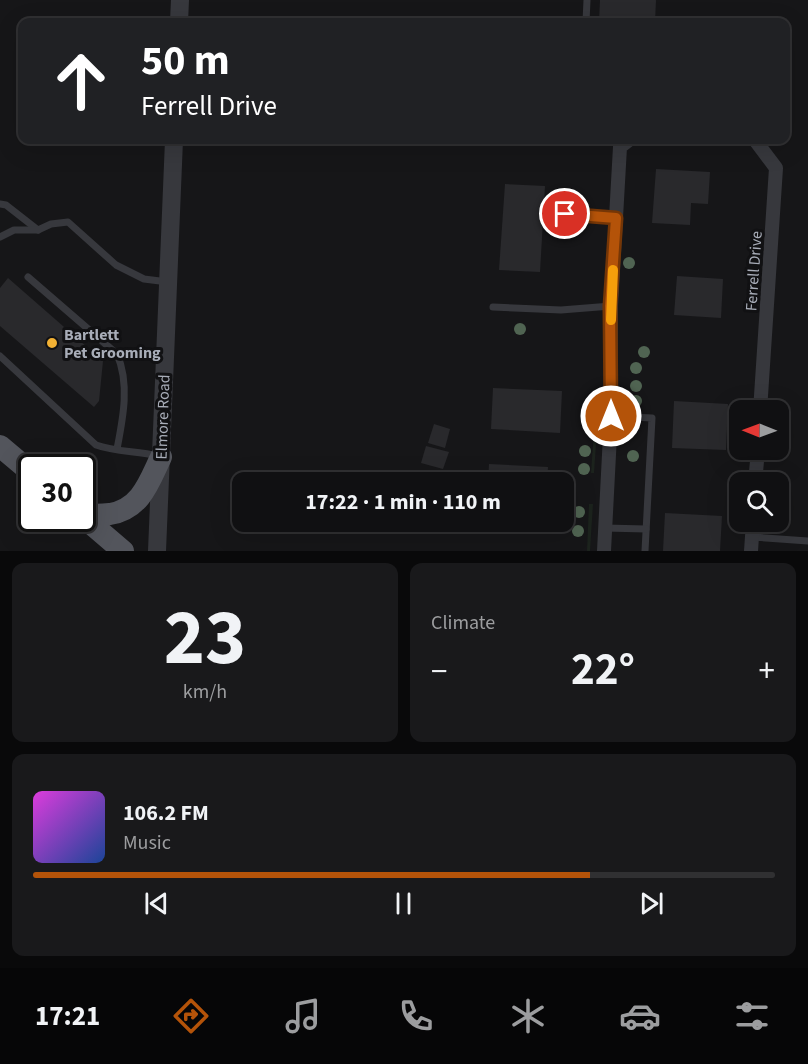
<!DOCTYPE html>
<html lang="en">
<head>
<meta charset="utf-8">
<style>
  :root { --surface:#101012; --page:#19191b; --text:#f1f3f6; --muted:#9c9d9f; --line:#303032; --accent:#b45309 }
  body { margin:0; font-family:"Source Sans 3",sans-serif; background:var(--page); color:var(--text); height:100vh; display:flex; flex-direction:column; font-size:22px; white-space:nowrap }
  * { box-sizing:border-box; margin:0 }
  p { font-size:20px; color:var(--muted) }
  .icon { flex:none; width:33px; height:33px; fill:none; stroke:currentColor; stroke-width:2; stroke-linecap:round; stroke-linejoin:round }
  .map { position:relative; height:551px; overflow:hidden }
  .drawer { display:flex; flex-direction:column; gap:12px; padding:12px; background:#09090a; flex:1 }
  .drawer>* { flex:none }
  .top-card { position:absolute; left:18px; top:18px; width:772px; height:126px; border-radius:12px; box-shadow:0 6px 24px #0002,0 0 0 2px var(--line); background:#202124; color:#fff; overflow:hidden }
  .needle { width:39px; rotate:271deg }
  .tools { position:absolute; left:729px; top:400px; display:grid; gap:12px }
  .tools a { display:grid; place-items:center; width:60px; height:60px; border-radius:12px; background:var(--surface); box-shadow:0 6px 24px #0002,0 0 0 2px var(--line); font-size:30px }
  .speed { position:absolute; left:18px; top:454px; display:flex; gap:12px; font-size:30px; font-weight:700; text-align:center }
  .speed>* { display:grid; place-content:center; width:78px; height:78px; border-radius:50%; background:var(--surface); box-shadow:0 6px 24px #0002,0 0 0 2px var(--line); line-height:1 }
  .speed .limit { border:3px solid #111; border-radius:9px; background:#fff; color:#111 }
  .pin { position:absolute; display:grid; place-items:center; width:51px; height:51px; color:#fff; margin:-26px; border:3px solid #fff; border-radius:50%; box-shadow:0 2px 6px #0007 }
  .me { position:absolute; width:66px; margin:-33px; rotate:0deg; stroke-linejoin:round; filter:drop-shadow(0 0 4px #0008) }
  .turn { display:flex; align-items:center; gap:21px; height:126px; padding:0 24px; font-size:27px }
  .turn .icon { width:78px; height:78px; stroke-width:2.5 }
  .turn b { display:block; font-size:42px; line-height:51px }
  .big { font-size:45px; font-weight:700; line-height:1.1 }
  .drawer .widget { flex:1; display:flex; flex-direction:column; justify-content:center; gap:9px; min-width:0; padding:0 21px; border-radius:12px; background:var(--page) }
  .drawer .dial { align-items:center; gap:0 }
  .dial b { font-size:78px; line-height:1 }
  .song { display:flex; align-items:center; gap:18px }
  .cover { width:72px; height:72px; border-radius:9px; background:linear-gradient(135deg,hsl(300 70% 55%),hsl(220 70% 35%)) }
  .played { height:6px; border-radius:3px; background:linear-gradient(90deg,var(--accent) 75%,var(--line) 75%) }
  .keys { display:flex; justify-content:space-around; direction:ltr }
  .heat { display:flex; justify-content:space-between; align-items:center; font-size:33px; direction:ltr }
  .drawer .tiles { flex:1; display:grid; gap:12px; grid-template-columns:1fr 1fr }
  .widget:last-child { grid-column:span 2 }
  .trip { position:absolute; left:232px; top:472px; width:342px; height:60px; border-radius:12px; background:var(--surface); box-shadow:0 6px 24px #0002,0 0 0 2px var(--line); font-weight:700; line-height:60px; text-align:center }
  .tab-bar { display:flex; height:96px; justify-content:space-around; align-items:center; background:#060607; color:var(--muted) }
  .tab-bar .icon { width:42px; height:42px }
  .tab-bar .on { color:var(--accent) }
  .tab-bar b { font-size:27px; color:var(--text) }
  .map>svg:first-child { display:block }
  .green { fill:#1c231d }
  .building { fill:#29292c }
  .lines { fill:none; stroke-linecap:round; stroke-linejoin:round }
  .service { stroke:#37383d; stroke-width:7 }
  .minor { stroke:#37383d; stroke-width:14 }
  .tertiary { stroke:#37383d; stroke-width:18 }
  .primary { stroke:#53555c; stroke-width:22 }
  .tree { fill:#506452 }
  .route-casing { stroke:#753606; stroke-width:15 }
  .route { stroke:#b45309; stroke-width:10 }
  .slow { stroke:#f59e0b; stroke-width:10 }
  .poi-dot { fill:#f2b134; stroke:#111113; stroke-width:2 }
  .labels { text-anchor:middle; stroke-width:6; stroke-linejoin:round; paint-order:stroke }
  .street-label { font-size:16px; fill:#a8adb8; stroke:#111113 }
  .poi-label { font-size:16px; font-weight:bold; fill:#a8adb8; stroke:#111113; text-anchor:start }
</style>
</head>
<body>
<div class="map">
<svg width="808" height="551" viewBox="0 0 808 551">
  <rect width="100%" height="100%" fill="#161618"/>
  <g class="green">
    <path d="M595 416H598L594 473H591Z"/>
    <path d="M589 504H593L590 551H587Z"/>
  </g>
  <g class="building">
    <path d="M600 0H656L655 22H599Z"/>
    <path d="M656 169 710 172 708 204 691 203 690 225 652 223Z"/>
    <path d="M505 184 545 186 540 272 499 270Z"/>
    <path d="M677 276 723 279 721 318 674 315Z"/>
    <path d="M8 278 103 361 99 401 94 407 0 326V288Z"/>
    <path d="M493 388 562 391 560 433 491 429Z"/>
    <path d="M674 401 728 404 726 450 672 448Z"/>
    <path d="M434 424 450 429 445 448 428 443Z"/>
    <path d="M426 446 449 452 443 469 421 463Z"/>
    <path d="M489 464 548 467 547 483H488Z"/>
    <path d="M665 513 722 516 720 551H663Z"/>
  </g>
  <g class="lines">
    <g class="service">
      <path d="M586 22 587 0"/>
      <path d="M0 204 6 205 38 230"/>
      <path d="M565 214 616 217"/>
      <path d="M0 237 14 230H38L51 224 68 222 116 265 144 279 168 282"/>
      <path d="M28 277 117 354C130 384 123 418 117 449"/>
      <path d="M493 307 561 310 611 306"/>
      <path d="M0 356 96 445C115 452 137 451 158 456"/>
      <path d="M611 416 652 418 645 551"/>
      <path d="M605 528 646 529"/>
      <path d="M752 537 808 541"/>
    </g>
    <g class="minor">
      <path d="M755 140 776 168 760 411"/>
      <path d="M755 483 758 450"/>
      <path d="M604 551 611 416V306L620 147 629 140"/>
      <path d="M751 551 753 522"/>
    </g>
    <g class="tertiary">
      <path d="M179 22 180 0"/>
      <path d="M157 551 174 140"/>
    </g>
    <g class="primary">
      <path d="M0 446 32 473"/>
      <path d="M82 513C92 516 101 515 110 514 141 509 149 482 161 457"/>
      <path d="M82 516 123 551"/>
    </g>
  </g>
  <g class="tree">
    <circle cx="629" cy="263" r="6"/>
    <circle cx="520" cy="329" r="6"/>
    <circle cx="644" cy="352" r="6"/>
    <circle cx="636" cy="368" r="6"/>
    <circle cx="636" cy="386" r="6"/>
    <circle cx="636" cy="401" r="6"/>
    <circle cx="585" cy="451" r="6"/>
    <circle cx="633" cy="456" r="6"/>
    <circle cx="584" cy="469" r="6"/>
    <circle cx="579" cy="512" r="6"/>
    <circle cx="578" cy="531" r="6"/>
  </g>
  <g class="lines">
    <defs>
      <path id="route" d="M565 214 616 218 610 306 611 416"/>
    </defs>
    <use href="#route" class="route-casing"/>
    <use href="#route" class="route"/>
    <path class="slow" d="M611 320 613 270"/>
  </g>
  <circle class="poi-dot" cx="52" cy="343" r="6"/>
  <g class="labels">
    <g class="street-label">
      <text transform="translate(753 271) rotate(-86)" y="6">Ferrell Drive</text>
      <text transform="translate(162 417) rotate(-88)" y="6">Elmore Road</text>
    </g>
    <g class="poi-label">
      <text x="64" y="340">Bartlett<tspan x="64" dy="18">Pet Grooming</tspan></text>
    </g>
  </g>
</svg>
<div class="tools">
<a><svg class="needle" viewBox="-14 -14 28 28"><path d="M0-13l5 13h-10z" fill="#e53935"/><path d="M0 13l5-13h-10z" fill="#9c9d9f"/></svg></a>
<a><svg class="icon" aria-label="search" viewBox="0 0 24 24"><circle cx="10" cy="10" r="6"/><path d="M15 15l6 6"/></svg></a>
</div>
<div class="speed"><div class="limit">30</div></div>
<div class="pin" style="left:565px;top:214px;background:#d93025"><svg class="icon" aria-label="arrive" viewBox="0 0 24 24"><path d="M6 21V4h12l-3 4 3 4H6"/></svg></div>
<svg class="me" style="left:611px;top:416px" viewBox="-20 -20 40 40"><circle r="17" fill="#b45309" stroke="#fff" stroke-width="3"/><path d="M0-11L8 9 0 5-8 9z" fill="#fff"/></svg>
<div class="trip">17:22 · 1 min · 110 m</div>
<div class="top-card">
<div class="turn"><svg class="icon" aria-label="ahead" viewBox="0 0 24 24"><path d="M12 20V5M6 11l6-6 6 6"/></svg><div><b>50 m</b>Ferrell Drive</div></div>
</div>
</div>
<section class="drawer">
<div class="tiles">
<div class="widget dial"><b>23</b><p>km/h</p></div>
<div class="widget"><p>Climate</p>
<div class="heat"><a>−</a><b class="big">22°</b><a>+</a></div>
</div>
<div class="widget">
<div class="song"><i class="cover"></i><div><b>106.2 FM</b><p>Music</p></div></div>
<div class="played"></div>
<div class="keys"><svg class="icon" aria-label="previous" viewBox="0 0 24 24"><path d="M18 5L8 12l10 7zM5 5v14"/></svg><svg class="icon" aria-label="pause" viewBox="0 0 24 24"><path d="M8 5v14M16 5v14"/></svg><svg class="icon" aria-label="next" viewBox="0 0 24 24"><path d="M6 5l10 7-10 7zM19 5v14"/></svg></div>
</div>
</div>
</section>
<nav class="tab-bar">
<b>17:21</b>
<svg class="icon on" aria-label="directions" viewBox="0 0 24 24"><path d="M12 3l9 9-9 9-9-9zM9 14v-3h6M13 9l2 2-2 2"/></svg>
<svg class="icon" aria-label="music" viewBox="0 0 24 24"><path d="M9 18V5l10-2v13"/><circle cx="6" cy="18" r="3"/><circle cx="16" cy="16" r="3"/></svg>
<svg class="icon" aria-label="phone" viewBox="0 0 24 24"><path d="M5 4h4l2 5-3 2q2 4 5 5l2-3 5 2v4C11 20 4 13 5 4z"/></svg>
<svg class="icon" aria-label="climate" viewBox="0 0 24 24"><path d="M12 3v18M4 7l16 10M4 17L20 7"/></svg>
<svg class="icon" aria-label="car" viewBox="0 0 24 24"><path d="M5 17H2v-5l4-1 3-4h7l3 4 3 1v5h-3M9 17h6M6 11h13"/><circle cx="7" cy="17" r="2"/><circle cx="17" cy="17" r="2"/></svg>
<svg class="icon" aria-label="filters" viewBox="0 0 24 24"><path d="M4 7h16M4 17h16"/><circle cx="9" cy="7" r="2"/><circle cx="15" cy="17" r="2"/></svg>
</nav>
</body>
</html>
